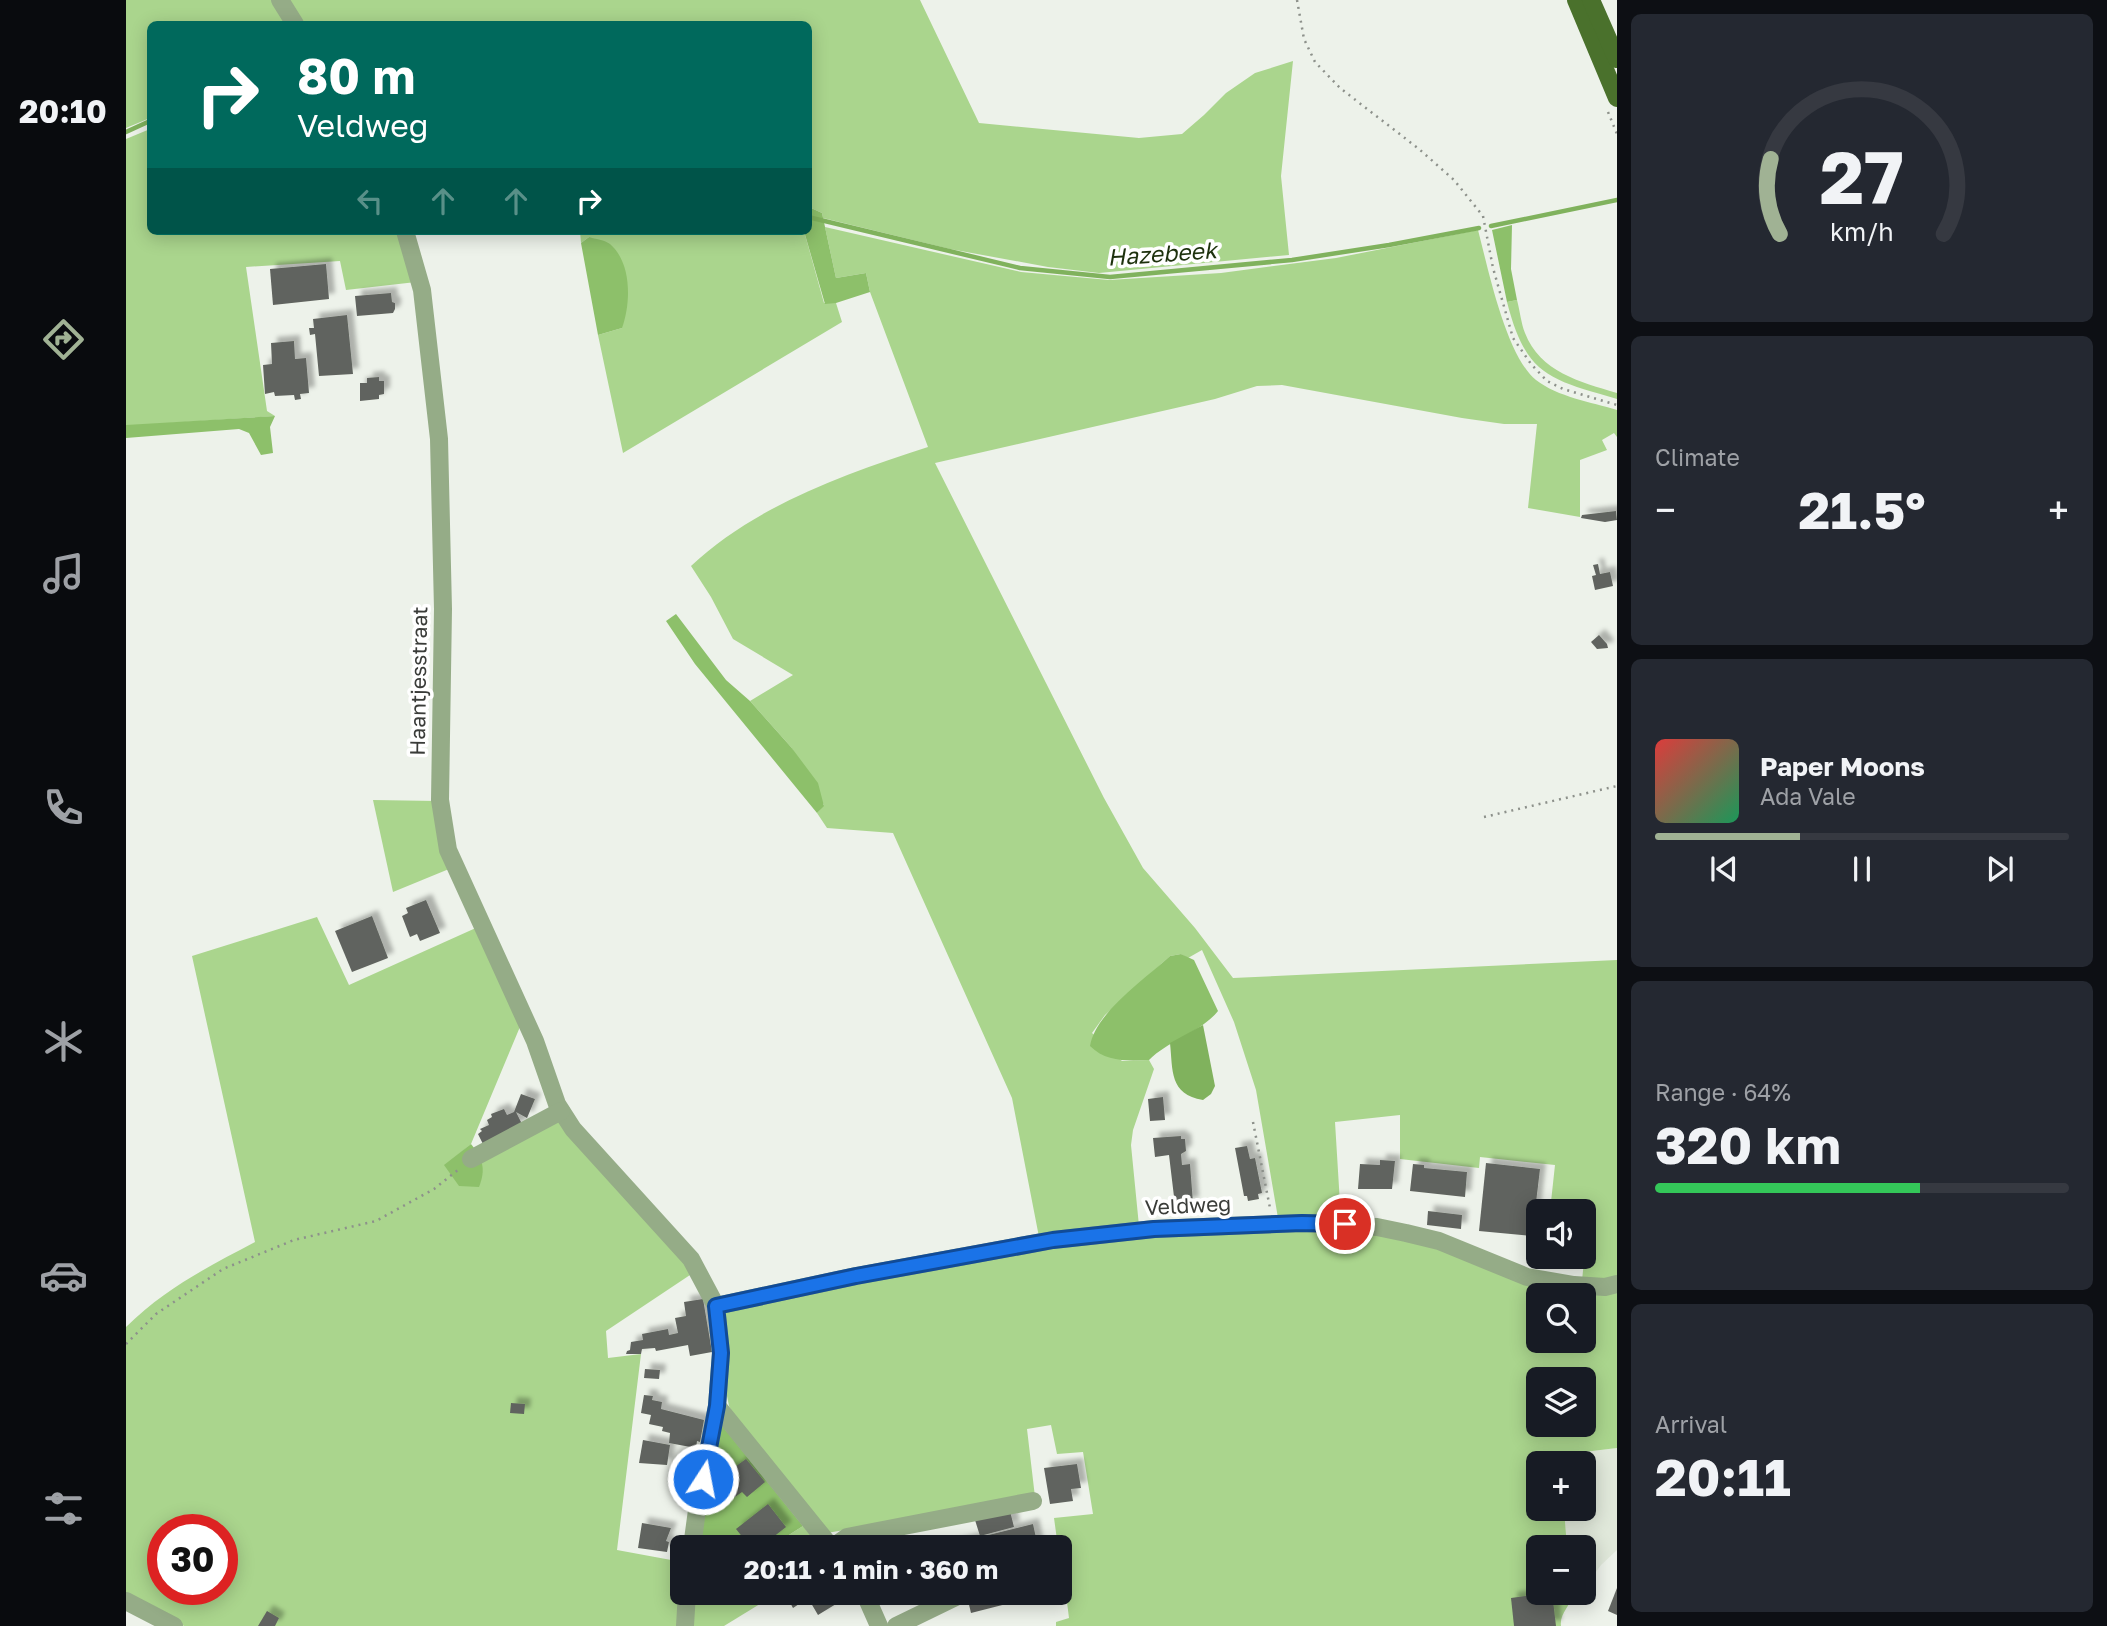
<!DOCTYPE html>
<html lang="en">
<head>
<meta charset="utf-8">
<style>
  :root { --surface:#171b24; --page:#242831; --text:#f1f3f6; --muted:#9ea1a6; --line:#363941; --accent:#a0b294 }
  body { margin:0; font-family:"Golos Text",sans-serif; background:var(--page); color:var(--text); height:100vh; display:flex; flex-direction:column; font-size:26px; white-space:nowrap }
  * { box-sizing:border-box; margin:0 }
  p { font-size:23px; color:var(--muted) }
  .icon { flex:none; width:38px; height:38px; fill:none; stroke:currentColor; stroke-width:2; stroke-linecap:round; stroke-linejoin:round }
  .map { position:relative; flex:1; overflow:hidden }
  .sheet { display:flex; flex-direction:column; gap:14px; padding:14px; background:#0d0f14; width:490px }
  .sheet>* { flex:none }
  .hud { position:absolute; left:21px; top:21px; width:665px; height:214px; border-radius:10px; box-shadow:0 4px 18px #0003; background:#00695c; color:#fff; overflow:hidden }
  .controls { position:absolute; left:1400px; top:1199px; display:grid; gap:14px }
  .controls a { display:grid; place-items:center; width:70px; height:70px; border-radius:10px; background:var(--surface); box-shadow:0 4px 18px #0003; font-size:35px }
  .speed { position:absolute; left:21px; top:1514px; display:flex; gap:14px; font-size:35px; font-weight:700; text-align:center }
  .speed>* { display:grid; place-content:center; width:91px; height:91px; border-radius:50%; background:var(--surface); box-shadow:0 4px 18px #0003; line-height:1 }
  .speed .limit { border:10px solid #d22; background:#fff; color:#111 }
  .pin { position:absolute; display:grid; place-items:center; width:60px; height:60px; color:#fff; margin:-30px; border:4px solid #fff; border-radius:50%; box-shadow:0 2px 7px #0007 }
  .me { position:absolute; width:77px; margin:-38px; rotate:11deg; stroke-linejoin:round; filter:drop-shadow(0 0 5px #0008) }
  .turn { display:flex; align-items:center; gap:24px; height:147px; padding:0 35px; font-size:32px }
  .turn .icon { width:91px; height:91px; stroke-width:2.5 }
  .turn b { display:block; font-size:49px; line-height:60px }
  .lanes { display:flex; align-items:center; height:66px; padding:0 35px; background:#0003; justify-content:center; gap:35px; direction:ltr }
  .lanes .off { opacity:.35 }
  .big { font-size:52px; font-weight:700; line-height:1.1 }
  .sheet .widget { flex:1; display:flex; flex-direction:column; justify-content:center; gap:10px; min-width:0; padding:0 24px; border-radius:10px; background:var(--page) }
  .sheet .dial { align-items:center; gap:0 }
  .dial svg { height:182px; overflow:visible; fill:none; stroke:var(--line); stroke-width:7; stroke-linecap:round; text-anchor:middle }
  .dial text { fill:var(--text); stroke:none }
  .song { display:flex; align-items:center; gap:21px }
  .cover { width:84px; height:84px; border-radius:10px; background:linear-gradient(135deg,hsl(0 70% 55%),hsl(150 70% 35%)) }
  .played { height:7px; border-radius:4px; background:linear-gradient(90deg,var(--accent) 35%,var(--line) 35%) }
  .keys { display:flex; justify-content:space-around; direction:ltr }
  .heat { display:flex; justify-content:space-between; align-items:center; font-size:38px; direction:ltr }
  .charge { height:10px; border-radius:5px; background:linear-gradient(90deg,#34c759 64%,var(--line) 0) }
  .trip { position:absolute; left:544px; top:1535px; width:402px; height:70px; border-radius:10px; background:var(--surface); box-shadow:0 4px 18px #0003; font-weight:700; line-height:70px; text-align:center }
  main { display:flex; flex:1; min-height:0 }
  .dock { display:flex; flex-direction:column; width:126px; justify-content:space-around; align-items:center; background:#090b0e; color:var(--muted) }
  .dock .icon { width:49px; height:49px }
  .dock .on { color:var(--accent) }
  .dock b { font-size:32px; color:var(--text) }
  .map>svg:first-child { display:block }
  .built { fill:#e0e8da }
  .green { fill:#aad58d; fill-rule:evenodd }
  .forest { fill:#8dc06a }
  .water { fill:#80b25d }
  .lines { fill:none; stroke-linecap:round; stroke-linejoin:round }
  .stream { stroke:#80b25d; stroke-width:4.5 }
  .building { fill:#60645e; filter:url(#shadow) }
  .path { stroke:#8d918b; stroke-width:2.5; stroke-dasharray:2 5; stroke-linecap:butt }
  .minor { stroke:#95ac87; stroke-width:18 }
  .major { stroke:#4a712c; stroke-width:18 }
  .route-casing { stroke:#114b97; stroke-width:18 }
  .route { stroke:#1a73e8; stroke-width:12 }
  .labels { text-anchor:middle; stroke-width:7; stroke-linejoin:round; paint-order:stroke }
  .street-label { font-size:21px; fill:#3a3c39; stroke:#fff }
  .water-label { font-size:23px; font-style:italic; fill:#1d310d; stroke:#fff }
</style>
</head>
<body>
<main>
<nav class="dock">
<b>20:10</b>
<svg class="icon on" aria-label="directions" viewBox="0 0 24 24"><path d="M12 3l9 9-9 9-9-9zM9 14v-3h6M13 9l2 2-2 2"/></svg>
<svg class="icon" aria-label="music" viewBox="0 0 24 24"><path d="M9 18V5l10-2v13"/><circle cx="6" cy="18" r="3"/><circle cx="16" cy="16" r="3"/></svg>
<svg class="icon" aria-label="phone" viewBox="0 0 24 24"><path d="M5 4h4l2 5-3 2q2 4 5 5l2-3 5 2v4C11 20 4 13 5 4z"/></svg>
<svg class="icon" aria-label="climate" viewBox="0 0 24 24"><path d="M12 3v18M4 7l16 10M4 17L20 7"/></svg>
<svg class="icon" aria-label="car" viewBox="0 0 24 24"><path d="M5 17H2v-5l4-1 3-4h7l3 4 3 1v5h-3M9 17h6M6 11h13"/><circle cx="7" cy="17" r="2"/><circle cx="17" cy="17" r="2"/></svg>
<svg class="icon" aria-label="filters" viewBox="0 0 24 24"><path d="M4 7h16M4 17h16"/><circle cx="9" cy="7" r="2"/><circle cx="15" cy="17" r="2"/></svg>
</nav>
<div class="map">
<svg width="1491" height="1626" viewBox="0 0 1491 1626">
  <defs>
    <filter id="shadow"><feDropShadow dx="6" dy="-6" stdDeviation="2" flood-color="#0004"/></filter>
  </defs>
  <rect width="100%" height="100%" fill="#edf2ea"/>
  <path class="built" d="M1491 1448V1550L1475 1565 1458 1588V1547H1441L1438 1509 1458 1508V1463H1434L1433 1455Z"/>
  <g class="green">
    <path d="M0 0H147L162 24H24V118L0 128Z"/>
    <path d="M163 0H794L853 123 1013 138 1056 134 1078 115 1100 93 1129 73 1167 61 1155 176 1163 255 973 273 922 267 824 249 697 218 696 213 683 207 682 24H303L286 21 250 24H178L170 15Z"/>
    <path d="M24 129V231H275L290 282 220 290 214 261 120 267 141 411 149 416 0 426V139Z"/>
    <path d="M699 227 895 272 983 280 1095 273 1210 258 1352 230C1362 268 1380 356 1410 380 1432 397 1465 402 1491 410V437L1488 433 1476 440 1481 450 1454 460V517L1402 508 1411 424H1378L1336 418 1156 385 1131 386 1089 399 809 463 978 798 1017 868 1069 928 1107 978 1491 960V1279L1456 1280 1459 1253 1458 1211H1424L1429 1165 1354 1157 1353 1168 1274 1159V1115L1209 1122 1215 1220 1152 1218 1130 1090 1108 1022 1076 950 1062 958 1055 954 1044 956 979 1015 966 1033 996 1061 1023 1060 1028 1069 1007 1130 1005 1145 1013 1226 913 1237 886 1098 767 833 701 828 691 813 698 805 665 747 624 701 667 675 607 639 585 597 565 566C630 505 719 474 802 447L744 292 740 273 710 278Z"/>
    <path d="M454 231H678L698 303H710L716 322 497 453 472 335 496 328 463 237 455 243Z"/>
    <path d="M1391 300C1394 311 1395 323 1399 333 1414 372 1454 382 1491 393V399C1423 379 1400 376 1381 302Z"/>
    <path d="M247 800 311 801 323 869 267 892Z"/>
    <path d="M191 917 223 985 352 927 396 1022 345 1144 319 1166 356 1158 433 1118 567 1273 480 1331 482 1358 515 1354 491 1550 556 1562V1626H58L0 1595V1327C40 1288 80 1268 129 1242L66 956ZM37 1530H96V1589H37Z"/>
    <path d="M1154 1228 1273 1235 1405 1281 1491 1288V1448L1433 1455 1434 1463H1412V1508L1438 1509 1441 1547H1412V1592L1445 1593C1447 1605 1433 1613 1435 1626H930V1622L943 1618 934 1547H932L928 1518 967 1514 957 1452 931 1454 925 1425 901 1429 909 1497 701 1533 614 1428 603 1406 600 1391 599 1312 874 1253 987 1239ZM1412 1295H1458V1340H1412ZM1412 1379H1458V1424H1412Z"/>
    <path d="M677 1526 694 1547H644Z"/>
    <path d="M573 1593H652L598 1626H563L564 1598Z"/>
  </g>
  <g class="forest">
    <path d="M683 207 696 213 710 278 740 273 744 292 710 303 699 304 678 231H682Z"/>
    <path d="M1386 225 1385 269 1391 300 1381 302 1366 230Z"/>
    <path d="M463 237C469 239 479 240 484 244 506 263 505 303 496 328L472 335 455 243Z"/>
    <path d="M149 416 144 427 147 453 135 455 123 433 113 429 0 438V425Z"/>
    <path d="M550 614 600 680 624 701 665 747 692 783 698 806 691 813 569 664 540 621Z"/>
    <path d="M1055 954 1068 960 1092 1011C1074 1033 1043 1040 1023 1060 1001 1061 980 1062 964 1046 970 1012 1018 980 1044 956Z"/>
    <path d="M345 1144C357 1159 360 1169 353 1187L333 1186 318 1165Z"/>
    <path d="M594 1423 677 1526 644 1547H571Z"/>
  </g>
  <path class="water" d="M1077 1025 1089 1086 1085 1094 1077 1100C1043 1094 1047 1071 1044 1043Z"/>
  <g class="lines">
    <g class="stream">
      <path d="M0 132 24 121"/>
      <path d="M682 217 894 268 984 277 1166 260 1263 245 1353 228"/>
      <path d="M1365 226 1491 200"/>
    </g>
  </g>
  <g class="building">
    <path d="M200 264 203 299 147 305 144 269Z"/>
    <path d="M265 293 266 302 269 303V309L267 313 231 316 229 296Z"/>
    <path d="M221 315 227 374 193 376 189 334 184 335 183 328H188L187 319Z"/>
    <path d="M168 341 169 359 180 358 183 393 174 394 175 399 169 400 168 395 149 396 148 392 139 394 137 365 146 364 145 343Z"/>
    <path d="M253 377V381H258V394L253 395V399L234 401V383H241V378Z"/>
    <path d="M1490 511 1491 520 1479 522 1455 518 1456 515Z"/>
    <path d="M1472 564 1474 574 1484 572 1487 586 1469 590 1466 576 1470 575 1467 565Z"/>
    <path d="M1473 635 1481 644 1482 648 1471 649 1465 642Z"/>
    <path d="M300 900 314 933 294 941 291 934 284 937 276 916 282 913 280 908Z"/>
    <path d="M246 916 262 958 226 972 209 931Z"/>
    <path d="M395 1094 409 1099 401 1118 390 1112 396 1124 357 1144 352 1134 356 1131 354 1129 363 1125 361 1120 366 1117 365 1114 378 1109 381 1115 388 1112Z"/>
    <path d="M1037 1097 1039 1120 1024 1121 1022 1099Z"/>
    <path d="M1055 1136V1139H1059L1060 1151 1055 1154 1056 1165 1064 1164 1067 1203 1049 1205 1043 1155 1029 1157 1027 1138Z"/>
    <path d="M1121 1146 1124 1159 1129 1158 1136 1193 1132 1194 1133 1199 1122 1201 1121 1196H1118L1109 1148Z"/>
    <path d="M1254 1160 1269 1161 1266 1189H1232L1234 1164 1254 1165Z"/>
    <path d="M1360 1163 1414 1169 1406 1236 1353 1231Z"/>
    <path d="M1287 1164 1298 1165V1168L1341 1172 1339 1197 1284 1191Z"/>
    <path d="M1302 1211 1336 1215 1335 1229 1301 1225Z"/>
    <path d="M577 1299 586 1352 564 1356 562 1345 530 1351 529 1348 516 1349 515 1354H500L501 1351 504 1350 505 1342 517 1340 516 1334 542 1329 543 1335 552 1333 549 1318 560 1316 558 1302Z"/>
    <path d="M519 1369 534 1370 533 1379 518 1378Z"/>
    <path d="M518 1395 527 1396 526 1400 536 1402 535 1409 578 1420 574 1442 571 1441 570 1448 543 1443 544 1433 536 1431 537 1427 523 1424 525 1415 515 1413Z"/>
    <path d="M385 1403 399 1404 398 1414 384 1413Z"/>
    <path d="M517 1440 544 1445 541 1465 513 1463Z"/>
    <path d="M620 1459 639 1482 621 1497 616 1492 592 1509 582 1497 585 1484Z"/>
    <path d="M951 1464 955 1488 945 1489 947 1501 924 1504 918 1468Z"/>
    <path d="M642 1504 660 1527 637 1545 631 1537 622 1544 610 1529Z"/>
    <path d="M884 1511 888 1527 854 1536 849 1520Z"/>
    <path d="M516 1523 545 1528 540 1541 543 1542 541 1552 512 1548Z"/>
    <path d="M907 1524 912 1547H818V1546Z"/>
    <path d="M1491 1588V1615L1482 1611Z"/>
    <path d="M669 1592H703L710 1604 692 1615 682 1598 667 1608 661 1597Z"/>
    <path d="M840 1592H923V1593L845 1613Z"/>
    <path d="M1426 1592 1430 1626H1388L1385 1598Z"/>
    <path d="M141 1611 153 1618 149 1626H132Z"/>
  </g>
  <g class="lines">
    <g class="path">
      <path d="M1171 0 1178 39 1189 62 1214 88 1293 149 1328 180 1357 216 1367 268 1387 338 1405 364 1421 381 1437 389 1491 405"/>
      <path d="M1482 112 1491 134"/>
      <path d="M1358 817 1491 786"/>
      <path d="M1127 1122 1144 1208"/>
      <path d="M0 1344 30 1314 97 1269 168 1240 250 1221 308 1189 333 1169"/>
    </g>
    <g class="minor">
      <path d="M154 0 169 24"/>
      <path d="M279 231 296 290 313 439 317 609 314 800 322 850 409 1041 431 1104 447 1129 565 1259 590 1306 595 1353 591 1406 572 1503 566 1547"/>
      <path d="M345 1159 435 1111"/>
      <path d="M590 1306 730 1276 927 1240 1028 1229 1176 1223 1251 1227 1280 1233 1313 1241 1401 1277 1448 1285 1479 1287 1491 1284"/>
      <path d="M591 1406 705 1547"/>
      <path d="M707 1547 721 1537 907 1501"/>
      <path d="M738 1592 753 1626"/>
      <path d="M0 1601 48 1626"/>
      <path d="M559 1626 561 1592"/>
      <path d="M770 1626 834 1595"/>
    </g>
    <g class="major">
      <path d="M1450 0 1491 98"/>
      <path d="M1465 0 1491 59"/>
    </g>
  </g>
  <g class="lines">
    <defs>
      <path id="route" d="M577 1479 591 1406 595 1353 590 1306 730 1276 927 1240 1028 1229 1176 1223 1219 1224"/>
    </defs>
    <use href="#route" class="route-casing"/>
    <use href="#route" class="route"/>
  </g>
  <g class="labels">
    <g class="street-label">
      <text transform="translate(293 681) rotate(-89)" y="7">Haantjesstraat</text>
      <text transform="translate(1062 1206) rotate(-3)" y="7">Veldweg</text>
    </g>
    <g class="water-label">
      <text transform="translate(1036 254) rotate(-4)" y="8">Hazebeek</text>
    </g>
  </g>
</svg>
<div class="controls">
<a><svg class="icon" aria-label="sound" viewBox="0 0 24 24"><path d="M4 9h4l5-4v14l-5-4H4zM17 9q2 3 0 6"/></svg></a>
<a><svg class="icon" aria-label="search" viewBox="0 0 24 24"><circle cx="10" cy="10" r="6"/><path d="M15 15l6 6"/></svg></a>
<a><svg class="icon" aria-label="layers" viewBox="0 0 24 24"><path d="M12 4l9 5-9 5-9-5zM3 14l9 5 9-5"/></svg></a>
<a>+</a>
<a>−</a>
</div>
<div class="speed"><div class="limit">30</div></div>
<div class="pin" style="left:1219px;top:1224px;background:#d93025"><svg class="icon" aria-label="arrive" viewBox="0 0 24 24"><path d="M6 21V4h12l-3 4 3 4H6"/></svg></div>
<svg class="me" style="left:577px;top:1479px" viewBox="-20 -20 40 40"><circle r="17" fill="#1a73e8" stroke="#fff" stroke-width="3"/><path d="M0-11L8 9 0 5-8 9z" fill="#fff"/></svg>
<div class="trip">20:11 · 1 min · 360 m</div>
<div class="hud">
<div class="turn"><svg class="icon" aria-label="right" viewBox="0 0 24 24"><path d="M7 20v-9h11M14 6l5 5-5 5"/></svg><div><b>80 m</b>Veldweg</div></div>
<div class="lanes"><svg class="icon off" aria-label="left" viewBox="0 0 24 24"><path d="M17 20v-9H6M10 6l-5 5 5 5"/></svg><svg class="icon off" aria-label="ahead" viewBox="0 0 24 24"><path d="M12 20V5M6 11l6-6 6 6"/></svg><svg class="icon off" aria-label="ahead" viewBox="0 0 24 24"><path d="M12 20V5M6 11l6-6 6 6"/></svg><svg class="icon" aria-label="right" viewBox="0 0 24 24"><path d="M7 20v-9h11M14 6l5 5-5 5"/></svg></div>
</div>
</div>
<section class="sheet">
<div class="widget dial"><svg viewBox="0 0 100 80">
<path d="M14 69A42 42 0 1 1 86 69"/>
<path d="M14 69A42 42 0 0 1 10 36" stroke="#a0b294"/>
<text x="50" y="56" font-size="32" font-weight="700">27</text>
<text x="50" y="72" font-size="11">km/h</text>
</svg></div>
<div class="widget"><p>Climate</p>
<div class="heat"><a>−</a><b class="big">21.5°</b><a>+</a></div>
</div>
<div class="widget">
<div class="song"><i class="cover"></i><div><b>Paper Moons</b><p>Ada Vale</p></div></div>
<div class="played"></div>
<div class="keys"><svg class="icon" aria-label="previous" viewBox="0 0 24 24"><path d="M18 5L8 12l10 7zM5 5v14"/></svg><svg class="icon" aria-label="pause" viewBox="0 0 24 24"><path d="M8 5v14M16 5v14"/></svg><svg class="icon" aria-label="next" viewBox="0 0 24 24"><path d="M6 5l10 7-10 7zM19 5v14"/></svg></div>
</div>
<div class="widget"><p>Range · 64%</p><b class="big">320 km</b><div class="charge"></div></div>
<div class="widget"><p>Arrival</p><b class="big">20:11</b></div>
</section>
</main>
</body>
</html>
